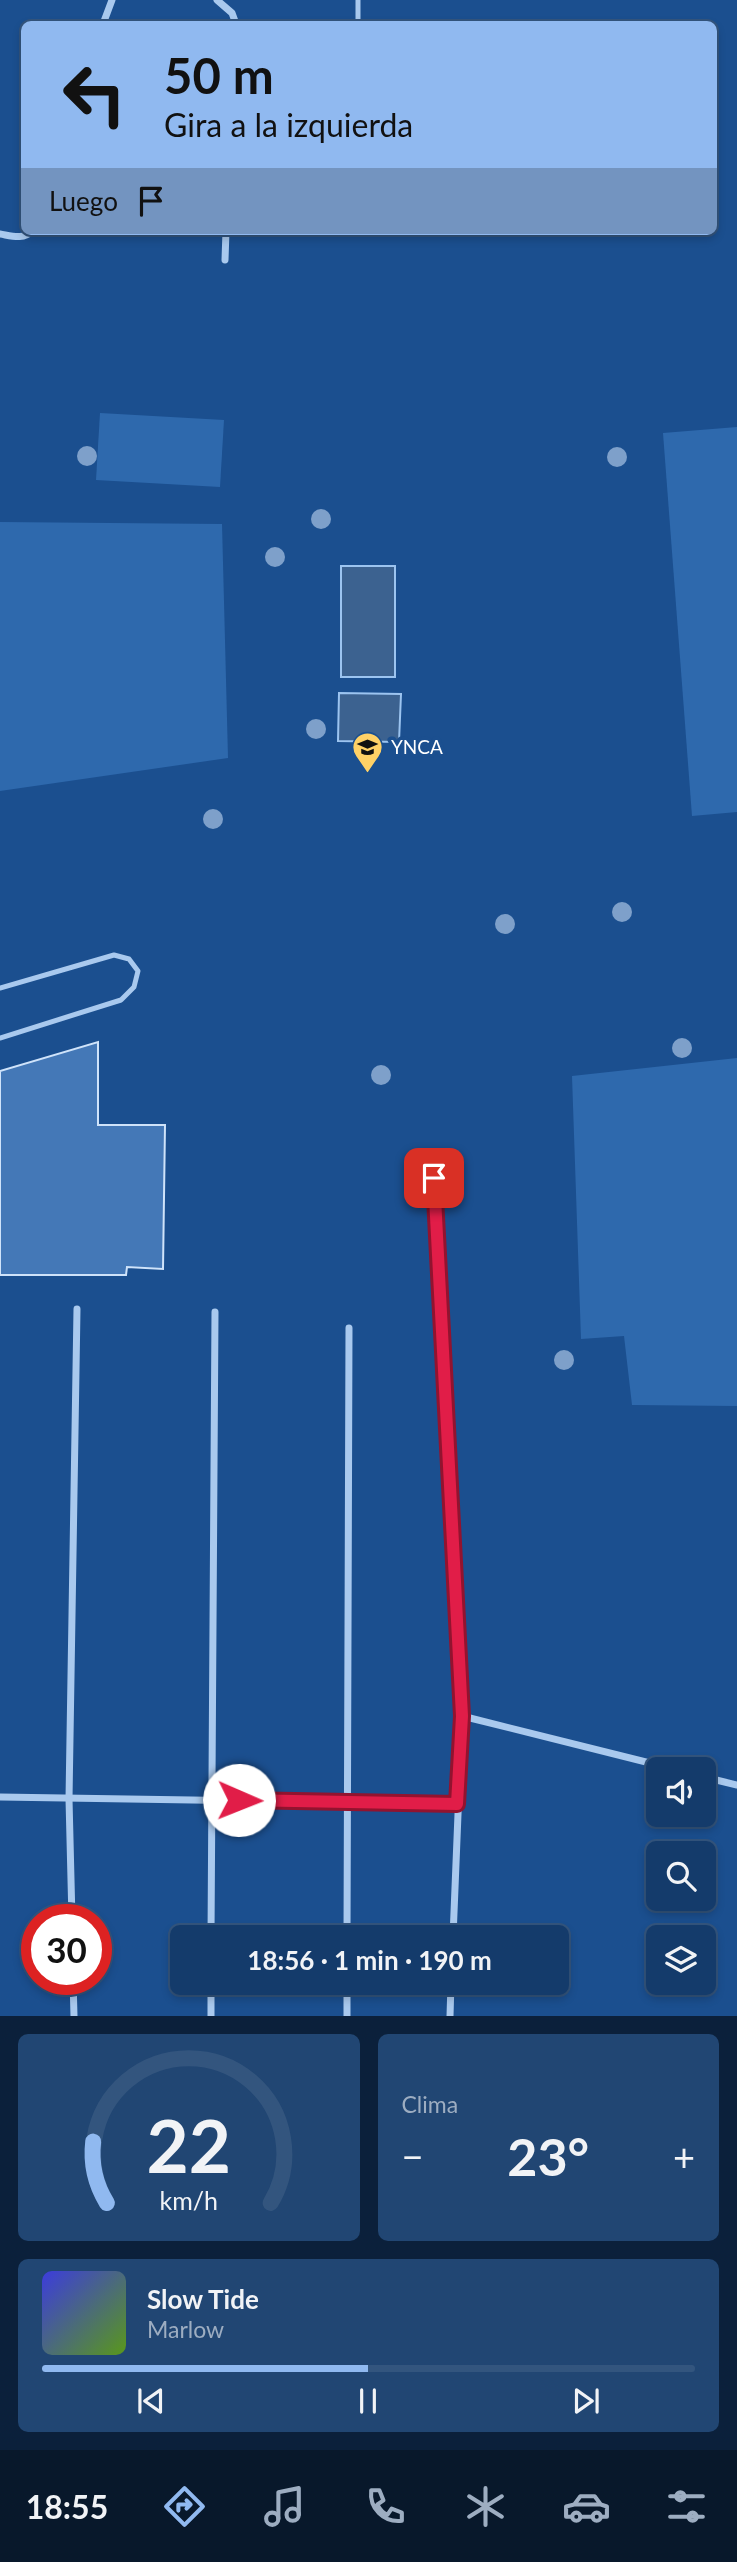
<!DOCTYPE html>
<html lang="es">
<head>
<meta charset="utf-8">
<style>
  :root { --surface:#143b6b; --page:#214673; --text:#f1f3f6; --muted:#9dadc1; --line:#33557e; --accent:#90b9f0 }
  body { margin:0; font-family:Lato,sans-serif; background:var(--page); color:var(--text); height:100vh; display:flex; flex-direction:column; font-size:26px; white-space:nowrap }
  * { box-sizing:border-box; margin:0 }
  p { font-size:23px; color:var(--muted) }
  .icon { flex:none; width:38px; height:38px; fill:none; stroke:currentColor; stroke-width:2; stroke-linecap:round; stroke-linejoin:round }
  .map { position:relative; height:2016px; overflow:hidden }
  .side { display:flex; flex-direction:column; gap:18px; padding:18px; background:#0b203b; flex:1 }
  .side>* { flex:none }
  .hud { position:absolute; left:21px; top:21px; width:696px; height:214px; border-radius:10px; box-shadow:0 4px 10px #0003,0 0 0 2px var(--line); background:#90b9f0; color:#111; overflow:hidden }
  .fabs { position:absolute; left:646px; top:1757px; display:grid; gap:14px }
  .fabs a { display:grid; place-items:center; width:70px; height:70px; border-radius:10px; background:var(--surface); box-shadow:0 4px 10px #0003,0 0 0 2px var(--line); font-size:35px }
  .speed { position:absolute; left:21px; top:1904px; display:flex; gap:14px; font-size:35px; font-weight:700; text-align:center }
  .speed>* { display:grid; place-content:center; width:91px; height:91px; border-radius:50%; background:var(--surface); box-shadow:0 4px 10px #0003,0 0 0 2px var(--line); line-height:1 }
  .speed .limit { border:10px solid #d22; background:#fff; color:#111 }
  .pin { position:absolute; display:grid; place-items:center; width:60px; height:60px; color:#fff; margin:-30px; border-radius:14px; box-shadow:0 4px 10px #0006 }
  .me { position:absolute; width:77px; margin:-38px; rotate:91deg; stroke-linejoin:round; filter:drop-shadow(0 0 5px #0008) }
  .turn { display:flex; align-items:center; gap:24px; height:147px; padding:0 28px; font-size:32px }
  .turn .icon { width:91px; height:91px; stroke-width:2.5 }
  .turn b { display:block; font-size:49px; line-height:60px }
  .then { display:flex; align-items:center; height:66px; padding:0 28px; background:#0003; gap:14px; font-size:26px }
  .big { font-size:52px; font-weight:700; line-height:1.1 }
  .side .tile { flex:1; display:flex; flex-direction:column; justify-content:center; gap:10px; min-width:0; padding:0 24px; border-radius:10px; background:var(--page) }
  .side .dial { align-items:center; gap:0 }
  .dial svg { height:182px; overflow:visible; fill:none; stroke:var(--line); stroke-width:7; stroke-linecap:round; text-anchor:middle }
  .dial text { fill:var(--text); stroke:none }
  .song { display:flex; align-items:center; gap:21px }
  .cover { width:84px; height:84px; border-radius:10px; background:linear-gradient(135deg,hsl(240 70% 55%),hsl(90 70% 35%)) }
  .played { height:7px; border-radius:4px; background:linear-gradient(90deg,var(--accent) 50%,var(--line) 50%) }
  .keys { display:flex; justify-content:space-around; direction:ltr }
  .heat { display:flex; justify-content:space-between; align-items:center; font-size:38px; direction:ltr }
  .side .tiles { flex:1; display:grid; gap:18px; grid-template-columns:1fr 1fr }
  .tile:last-child { grid-column:span 2 }
  .trip { position:absolute; left:170px; top:1925px; width:399px; height:70px; border-radius:10px; background:var(--surface); box-shadow:0 4px 10px #0003,0 0 0 2px var(--line); font-weight:700; line-height:70px; text-align:center }
  .tabs { display:flex; height:112px; justify-content:space-around; align-items:center; background:#08182b; color:var(--muted) }
  .tabs .icon { width:49px; height:49px }
  .tabs .on { color:var(--accent) }
  .tabs b { font-size:32px; color:var(--text) }
  .map>svg:first-child { display:block }
  .green { fill:#2e69ad }
  .water { fill:#3c6290; stroke:#9cc4f0; stroke-width:2 }
  .building { fill:#4478b7; stroke:#cfe3fa; stroke-width:2 }
  .lines { fill:none; stroke-linecap:round; stroke-linejoin:round }
  .lane { stroke:#a9c9ee; stroke-width:5 }
  .street { stroke:#a9c9ee; stroke-width:7 }
  .tree { fill:#7ea0ca }
  .route-casing { stroke:#92132f; stroke-width:18 }
  .route { stroke:#e11d48; stroke-width:12 }
  .labels { text-anchor:middle; stroke-width:7; stroke-linejoin:round; paint-order:stroke }
  .poi-label { font-size:19px; fill:#fff; stroke:#1b4f8f; text-anchor:start }
</style>
</head>
<body>
<div class="map">
<svg width="737" height="2016" viewBox="0 0 737 2016">
  <rect width="100%" height="100%" fill="#1b4f8f"/>
  <g class="green">
    <path d="M100 413 224 420 220 487 96 480Z"/>
    <path d="M737 427V812L692 816 663 433Z"/>
    <path d="M0 522 222 524 228 758 0 791Z"/>
    <path d="M737 1058V1406L632 1405 624 1336 581 1339 572 1076Z"/>
  </g>
  <g class="water">
    <rect x="341" y="566" width="54" height="111"/>
    <path d="M339 693 401 694 399 742 338 741Z"/>
  </g>
  <path class="building" d="M98 1042V1125H165L163 1269 127 1267 126 1275H0V1071Z"/>
  <g class="lines">
    <g class="lane">
      <path d="M358 0V24"/>
      <path d="M361 231V232"/>
      <path d="M0 988 114 955 129 959 138 971 134 987 121 1000 0 1038"/>
    </g>
    <g class="street">
      <path d="M217 0 232 13 236 24"/>
      <path d="M103 24 112 0"/>
      <path d="M0 234C12 236 23 240 33 231"/>
      <path d="M225 260 226 231"/>
      <path d="M434 1179 462 1716 453 1937"/>
      <path d="M462 1716 674 1769"/>
      <path d="M704 1777 737 1785"/>
      <path d="M0 1797 457 1804"/>
      <path d="M72 1920 69 1799 77 1309"/>
      <path d="M211 1937 215 1312"/>
      <path d="M347 1937 349 1328"/>
      <path d="M73 1979 74 2016"/>
      <path d="M211 2016V1983"/>
      <path d="M347 2016V1983"/>
      <path d="M450 2016 451 1983"/>
    </g>
  </g>
  <g class="tree">
    <circle cx="87" cy="456" r="10"/>
    <circle cx="617" cy="457" r="10"/>
    <circle cx="321" cy="519" r="10"/>
    <circle cx="275" cy="557" r="10"/>
    <circle cx="316" cy="729" r="10"/>
    <circle cx="213" cy="819" r="10"/>
    <circle cx="622" cy="912" r="10"/>
    <circle cx="505" cy="924" r="10"/>
    <circle cx="682" cy="1048" r="10"/>
    <circle cx="381" cy="1075" r="10"/>
    <circle cx="564" cy="1360" r="10"/>
  </g>
  <g class="lines">
    <defs>
      <path id="route" d="M239 1800 457 1804 462 1716 434 1178"/>
    </defs>
    <use href="#route" class="route-casing"/>
    <use href="#route" class="route"/>
  </g>
  <defs>
    <symbol id="school-pin" viewBox="-11 -11 22 30"><path d="M0 17L-7.5 6A9.5 9.5 0 1 1 7.5 6Z" fill="#ffd166" stroke="#1b4f8f"/><path d="M0-5L7-2L0 1L-7-2ZM-4 1L0 2.5L4 1V4Q0 6-4 4Z" fill="#111"/></symbol>
  </defs>
  <g fill-rule="evenodd">
    <use href="#school-pin" x="350" y="730" width="35" height="47"/>
  </g>
  <g class="labels">
    <g class="poi-label">
      <text x="391" y="754">YNCA</text>
    </g>
  </g>
</svg>
<div class="fabs">
<a><svg class="icon" aria-label="sound" viewBox="0 0 24 24"><path d="M4 9h4l5-4v14l-5-4H4zM17 9q2 3 0 6"/></svg></a>
<a><svg class="icon" aria-label="search" viewBox="0 0 24 24"><circle cx="10" cy="10" r="6"/><path d="M15 15l6 6"/></svg></a>
<a><svg class="icon" aria-label="layers" viewBox="0 0 24 24"><path d="M12 4l9 5-9 5-9-5zM3 14l9 5 9-5"/></svg></a>
</div>
<div class="speed"><div class="limit">30</div></div>
<div class="pin" style="left:434px;top:1178px;background:#d93025"><svg class="icon" aria-label="arrive" viewBox="0 0 24 24"><path d="M6 21V4h12l-3 4 3 4H6"/></svg></div>
<svg class="me" style="left:239px;top:1800px" viewBox="-20 -20 40 40"><circle r="19" fill="#fff"/><path d="M0-13L10 11 0 6-10 11z" fill="#e11d48"/></svg>
<div class="trip">18:56 · 1 min · 190 m</div>
<div class="hud">
<div class="turn"><svg class="icon" aria-label="left" viewBox="0 0 24 24"><path d="M17 20v-9H6M10 6l-5 5 5 5"/></svg><div><b>50 m</b>Gira a la izquierda</div></div>
<div class="then">Luego<svg class="icon" aria-label="arrive" viewBox="0 0 24 24"><path d="M6 21V4h12l-3 4 3 4H6"/></svg></div>
</div>
</div>
<section class="side">
<div class="tiles">
<div class="tile dial"><svg viewBox="0 0 100 80">
<path d="M14 69A42 42 0 1 1 86 69"/>
<path d="M14 69A42 42 0 0 1 8 42" stroke="#90b9f0"/>
<text x="50" y="56" font-size="32" font-weight="700">22</text>
<text x="50" y="72" font-size="11">km/h</text>
</svg></div>
<div class="tile"><p>Clima</p>
<div class="heat"><a>−</a><b class="big">23°</b><a>+</a></div>
</div>
<div class="tile">
<div class="song"><i class="cover"></i><div><b>Slow Tide</b><p>Marlow</p></div></div>
<div class="played"></div>
<div class="keys"><svg class="icon" aria-label="previous" viewBox="0 0 24 24"><path d="M18 5L8 12l10 7zM5 5v14"/></svg><svg class="icon" aria-label="pause" viewBox="0 0 24 24"><path d="M8 5v14M16 5v14"/></svg><svg class="icon" aria-label="next" viewBox="0 0 24 24"><path d="M6 5l10 7-10 7zM19 5v14"/></svg></div>
</div>
</div>
</section>
<nav class="tabs">
<b>18:55</b>
<svg class="icon on" aria-label="directions" viewBox="0 0 24 24"><path d="M12 3l9 9-9 9-9-9zM9 14v-3h6M13 9l2 2-2 2"/></svg>
<svg class="icon" aria-label="music" viewBox="0 0 24 24"><path d="M9 18V5l10-2v13"/><circle cx="6" cy="18" r="3"/><circle cx="16" cy="16" r="3"/></svg>
<svg class="icon" aria-label="phone" viewBox="0 0 24 24"><path d="M5 4h4l2 5-3 2q2 4 5 5l2-3 5 2v4C11 20 4 13 5 4z"/></svg>
<svg class="icon" aria-label="climate" viewBox="0 0 24 24"><path d="M12 3v18M4 7l16 10M4 17L20 7"/></svg>
<svg class="icon" aria-label="car" viewBox="0 0 24 24"><path d="M5 17H2v-5l4-1 3-4h7l3 4 3 1v5h-3M9 17h6M6 11h13"/><circle cx="7" cy="17" r="2"/><circle cx="17" cy="17" r="2"/></svg>
<svg class="icon" aria-label="filters" viewBox="0 0 24 24"><path d="M4 7h16M4 17h16"/><circle cx="9" cy="7" r="2"/><circle cx="15" cy="17" r="2"/></svg>
</nav>
</body>
</html>
